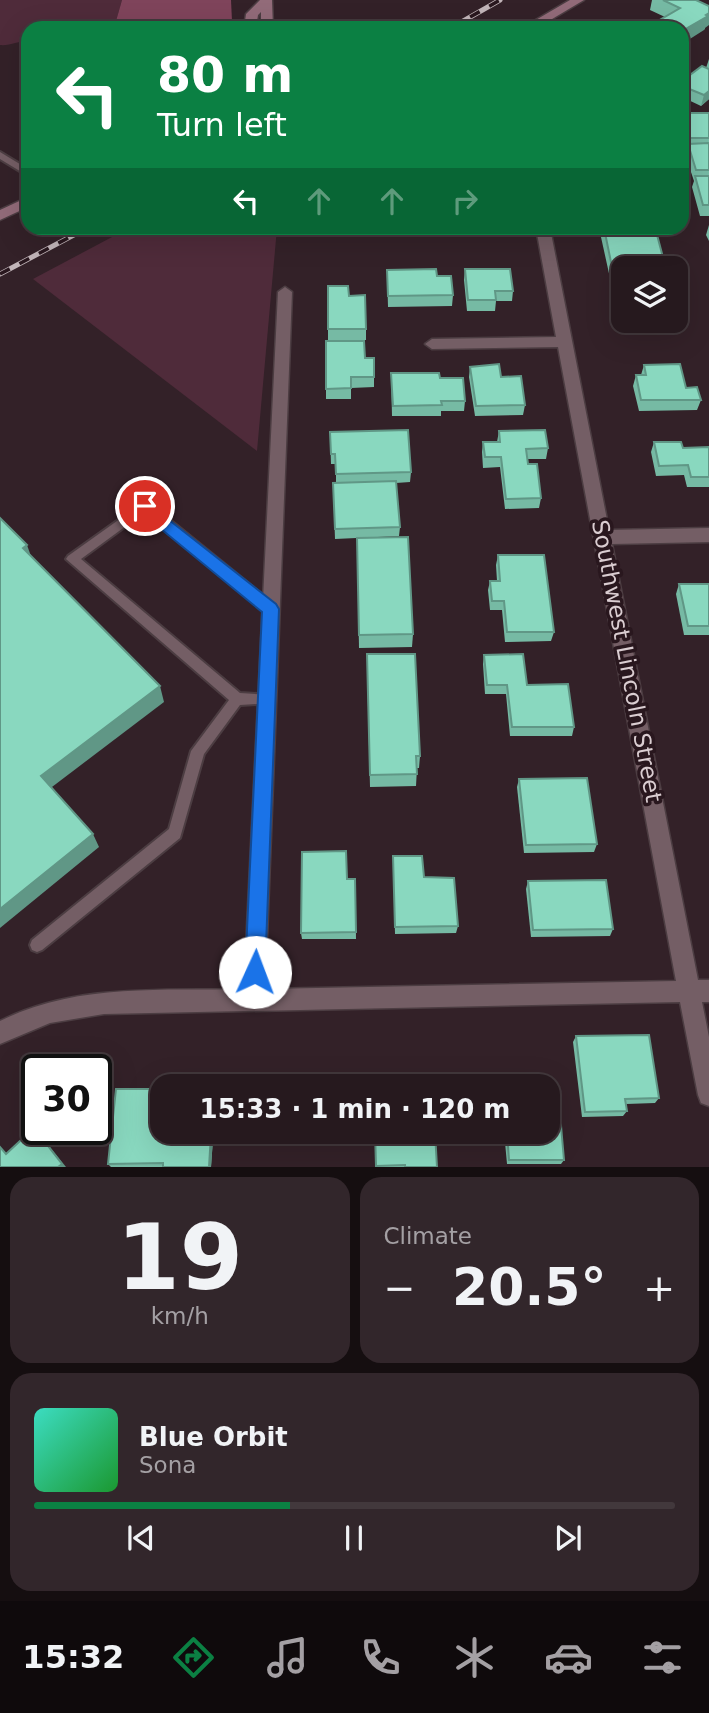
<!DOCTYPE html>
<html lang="en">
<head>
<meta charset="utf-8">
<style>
  :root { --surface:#26191e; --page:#32262b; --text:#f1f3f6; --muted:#a4a0a4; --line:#42383c; --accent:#0b8043 }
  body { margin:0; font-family:"DejaVu Sans",sans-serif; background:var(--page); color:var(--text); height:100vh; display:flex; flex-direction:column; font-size:26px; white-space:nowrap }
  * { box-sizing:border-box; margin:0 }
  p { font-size:23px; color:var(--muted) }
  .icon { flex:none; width:38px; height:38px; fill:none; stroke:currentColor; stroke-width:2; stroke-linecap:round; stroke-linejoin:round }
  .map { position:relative; height:1167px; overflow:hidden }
  .sheet { display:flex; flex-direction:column; gap:10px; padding:10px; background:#150e10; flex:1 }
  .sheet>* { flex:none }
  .banner { position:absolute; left:21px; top:21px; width:668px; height:214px; border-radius:21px; box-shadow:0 7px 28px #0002,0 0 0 2px var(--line); background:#0b8043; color:#fff; overflow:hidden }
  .buttons { position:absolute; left:611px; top:256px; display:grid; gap:14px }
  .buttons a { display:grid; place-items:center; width:77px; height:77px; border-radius:14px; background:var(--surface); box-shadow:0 7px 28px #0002,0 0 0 2px var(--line); font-size:35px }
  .speed { position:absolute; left:21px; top:1054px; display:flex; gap:14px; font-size:35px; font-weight:700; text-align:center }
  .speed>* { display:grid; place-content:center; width:91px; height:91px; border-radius:50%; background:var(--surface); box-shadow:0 7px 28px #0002,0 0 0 2px var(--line); line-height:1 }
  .speed .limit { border:4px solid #111; border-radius:10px; background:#fff; color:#111 }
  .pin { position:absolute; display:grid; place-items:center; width:60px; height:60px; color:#fff; margin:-30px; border:4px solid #fff; border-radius:50%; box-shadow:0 2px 7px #0007 }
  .me { position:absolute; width:77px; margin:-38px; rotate:2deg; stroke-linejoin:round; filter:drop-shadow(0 0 5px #0008) }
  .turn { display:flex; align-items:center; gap:24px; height:147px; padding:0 21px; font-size:32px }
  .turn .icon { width:91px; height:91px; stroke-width:2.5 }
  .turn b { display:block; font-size:49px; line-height:60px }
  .lanes { display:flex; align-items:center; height:66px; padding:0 21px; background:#0003; justify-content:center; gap:35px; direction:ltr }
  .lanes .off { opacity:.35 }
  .big { font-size:52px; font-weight:700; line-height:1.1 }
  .sheet .tile { flex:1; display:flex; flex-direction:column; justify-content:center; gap:10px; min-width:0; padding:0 24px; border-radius:21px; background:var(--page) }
  .sheet .dial { align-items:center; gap:0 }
  .dial b { font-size:91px; line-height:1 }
  .song { display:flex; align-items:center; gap:21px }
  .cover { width:84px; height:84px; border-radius:10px; background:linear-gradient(135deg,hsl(170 70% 55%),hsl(130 70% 35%)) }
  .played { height:7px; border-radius:4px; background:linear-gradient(90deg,var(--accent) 40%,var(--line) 40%) }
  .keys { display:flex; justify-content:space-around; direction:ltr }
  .heat { display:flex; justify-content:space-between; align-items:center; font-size:38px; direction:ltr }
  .sheet .tiles { flex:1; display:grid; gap:10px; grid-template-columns:1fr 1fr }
  .tile:last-child { grid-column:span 2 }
  .trip { position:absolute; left:150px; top:1074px; width:410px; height:70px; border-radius:21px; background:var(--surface); box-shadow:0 7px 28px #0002,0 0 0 2px var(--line); font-weight:700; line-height:70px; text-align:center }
  .tab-bar { display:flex; height:112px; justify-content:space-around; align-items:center; background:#0f0a0c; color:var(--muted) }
  .tab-bar .icon { width:49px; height:49px }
  .tab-bar .active { color:var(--accent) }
  .tab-bar b { font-size:32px; color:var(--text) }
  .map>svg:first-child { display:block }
  .green { fill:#4f2b3a }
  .forest { fill:#7f445b }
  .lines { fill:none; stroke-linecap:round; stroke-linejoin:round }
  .service-casing { stroke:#4c3d42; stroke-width:4 }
  .minor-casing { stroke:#4c3d42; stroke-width:3 }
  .secondary-casing { stroke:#4c3d42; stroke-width:3 }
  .service { fill:#745e65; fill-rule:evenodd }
  .minor { fill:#745e65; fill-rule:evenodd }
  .secondary { fill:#926b79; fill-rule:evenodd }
  .rail-casing { stroke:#c2b5b9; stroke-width:5 }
  .rail { stroke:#29171e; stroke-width:3.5; stroke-dasharray:11; stroke-linecap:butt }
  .wall { fill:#76baa4 }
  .shaded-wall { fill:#609786 }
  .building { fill:#89d8bf; stroke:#609786; stroke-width:2 }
  .route { fill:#1a73e8; stroke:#114b97; stroke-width:2 }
  .labels { text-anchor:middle; stroke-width:7; stroke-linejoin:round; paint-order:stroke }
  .street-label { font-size:23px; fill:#dacdd1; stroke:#29171e }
</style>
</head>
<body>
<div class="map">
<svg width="709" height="1167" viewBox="0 0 709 1167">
  <rect width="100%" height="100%" fill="#332128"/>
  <g class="green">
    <path d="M0 0H122L114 28H28V41C18 41 10 46 0 45Z"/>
    <path d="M129 228H277L257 451 33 279Z"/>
  </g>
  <path class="forest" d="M122 0H231L232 21 228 28H114Z"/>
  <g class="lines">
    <defs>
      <g id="service">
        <path d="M0 152 28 169V176L0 159Z"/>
        <path d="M145 501 149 503 275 605 277 609 275 613H267L145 512 81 559 240 693 272 695 274 699 272 703 240 705 204 754 180 838 42 950 37 952 32 950 30 945 32 940 169 829 191 751 229 700 66 559 68 556Z"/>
      </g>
      <path id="minor" d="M536 228H550L609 530 709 528V542L612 544 698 980H709V1002H702L709 1037V1106L701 1103 698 1095 680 1002 104 1014 50 1023 0 1044V1021C76 983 161 991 244 989L278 292 285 287 292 292 265 989 676 981 558 347 432 349 425 344 432 339 556 337Z"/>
      <g id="secondary">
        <path d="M272 0 273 28H261V12L258 15 256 28H244L246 14 260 0Z"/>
        <path d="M570 0H584L537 28H522Z"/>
        <path d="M28 197V207L0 220V210Z"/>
      </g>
    </defs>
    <use href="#service" class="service-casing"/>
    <use href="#minor" class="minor-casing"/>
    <use href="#secondary" class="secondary-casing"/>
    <use href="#service" class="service"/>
    <use href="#minor" class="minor"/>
    <use href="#secondary" class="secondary"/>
    <defs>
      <g id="rail">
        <path d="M451 28 500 0"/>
        <path d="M0 274 87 228"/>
      </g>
    </defs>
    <use href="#rail" class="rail-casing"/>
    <use href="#rail" class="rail"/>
  </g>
  <g class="wall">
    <path d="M652 0H696L705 28 704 30 665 17 650 10Z"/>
    <path d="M709 59V99L701 106 682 97V81L706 68Z"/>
    <path d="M682 113H709V216H700L692 187 694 181 685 154 686 149H685L682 141Z"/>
    <path d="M709 225V241L706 235Z"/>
    <path d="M599 228H639L640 231 665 265 664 268H623V277L610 278Z"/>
    <path d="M465 269 513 291 512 301H496L495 311H467L464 280Z"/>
    <path d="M387 270 437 276 453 295 452 306 388 307Z"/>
    <path d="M619 283H623V320H676V298L680 315 677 326H624L617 294Z"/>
    <path d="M328 286 349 296 366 329V340H328Z"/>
    <path d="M326 341 365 358H374V387L351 388V399H326Z"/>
    <path d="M644 365 686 388 701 400 697 410 639 411 633 386 636 375H641Z"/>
    <path d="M470 367 501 377 525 405 523 415 475 416 469 377Z"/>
    <path d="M391 373 440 378 465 401 464 411H441V416H392Z"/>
    <path d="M499 431 548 448 546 459H527L528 464 541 498 539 508 505 509 500 467 483 468 482 452 483 442H497Z"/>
    <path d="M330 432 411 472 410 482 396 483 400 527 399 536 335 539 333 483H336V464H331Z"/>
    <path d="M654 442 683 448 709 447V487H687L684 475 656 476 651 452Z"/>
    <path d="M357 538 413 634 412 647 359 648Z"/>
    <path d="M498 555 554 632 551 641 505 642 502 610H490L488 590 490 581H497L496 565Z"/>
    <path d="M679 584H709V635H684L676 594Z"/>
    <path d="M484 655 527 685 574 727 572 736H510L506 694H485L483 664Z"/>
    <path d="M367 667 420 756 419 768H417L416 786 370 787Z"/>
    <path d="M519 779 597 844 594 852 524 853 517 787Z"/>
    <path d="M393 856 424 877 458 926 456 933 395 934Z"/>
    <path d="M347 879H355L356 939H302L301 933Z"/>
    <path d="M528 881 613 929 610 936 531 937 526 889Z"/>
    <path d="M576 1036 659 1098 655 1103 626 1104 627 1111 623 1116 582 1117 573 1042Z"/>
    <path d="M163 1132H168V1135L213 1139 211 1167H111L108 1164Z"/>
    <path d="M375 1132 437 1167H375Z"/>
    <path d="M504 1132H548L564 1160 561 1164H507Z"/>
  </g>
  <g class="shaded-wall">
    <path d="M709 13V25L705 28 704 30 682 44V31Z"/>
    <path d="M709 91V99L701 106 704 95Z"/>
    <path d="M27 545 33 562 23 548Z"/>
    <path d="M160 686 164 702 48 790 41 776Z"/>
    <path d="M93 834 99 847 0 928V909Z"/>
    <path d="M34 1128 39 1133 66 1167H58Z"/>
    <path d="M211 1134 213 1139 211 1167H209Z"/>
  </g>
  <g class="building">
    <path d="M663 0H696L709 6V13L706 15 708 16 682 31V28H646L680 8Z"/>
    <path d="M702 66 709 69V91L704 95 682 86V81Z"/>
    <path d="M682 113H709V138H688L682 121Z"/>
    <path d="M709 143V170H696L688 144Z"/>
    <path d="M695 176H709V205H703Z"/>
    <path d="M604 228H639L640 231H656L665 265 612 267Z"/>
    <path d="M436 269 437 276H451L453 295 388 296 387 270Z"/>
    <path d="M465 269H510L513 291H495L496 300H468Z"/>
    <path d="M619 283H623V301Z"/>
    <path d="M328 286H348L349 296 365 295 366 329H328Z"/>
    <path d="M676 298 680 315H676Z"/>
    <path d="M326 341H364L365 358H374V377H351V388L326 389Z"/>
    <path d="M499 364 501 377 521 376 525 405 476 406 470 367Z"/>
    <path d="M680 364 686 388 697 387 701 400H641L636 375H646L644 365Z"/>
    <path d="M391 373H439L440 378H463L465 401H441L442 405 393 406Z"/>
    <path d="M408 430 411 472 336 474 335 454H331L330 432Z"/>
    <path d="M545 430 548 448 526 449 528 464H537L541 498 506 499 501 457H485L483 442H500L499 431Z"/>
    <path d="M654 442H681L683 448 709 447V477H691L688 465 659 466Z"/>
    <path d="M396 481 400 527 335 529 333 483Z"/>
    <path d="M0 518 27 545 23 548 160 686 41 776 93 834 0 909Z"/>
    <path d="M408 537 413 634 359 635 357 538Z"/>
    <path d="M498 555H544L554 632H507L504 601H492L490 581H500Z"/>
    <path d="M679 584H709V626H688Z"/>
    <path d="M367 654H415L420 756H416L417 774 370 775Z"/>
    <path d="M523 654 527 685 568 684 574 727H512L507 685H487L484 655Z"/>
    <path d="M587 778 597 844 526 845 519 779Z"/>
    <path d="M346 851 347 879H355L356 932 301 933 302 852Z"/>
    <path d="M393 856H422L424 877 454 878 458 926 395 927Z"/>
    <path d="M606 880 613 929 533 930 528 881Z"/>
    <path d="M649 1035 659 1098 625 1099 627 1111 585 1112 576 1036Z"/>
    <path d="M433 1084V1087H374V1085Z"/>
    <path d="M116 1089H163V1132H165V1135L211 1134 209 1167H163V1163L108 1164Z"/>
    <path d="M548 1103H559L564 1160H509L507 1132H548Z"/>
    <path d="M34 1128 62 1164 58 1167H0V1147L6 1154Z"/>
    <path d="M375 1132H435L437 1167H405V1165L376 1166Z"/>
  </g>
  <path class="route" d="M145 501 276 604 279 609 265 972 262 979 255 982 248 979 245 972 262 612 139 511 137 506Z"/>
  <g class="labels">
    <g class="street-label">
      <text transform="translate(627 661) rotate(79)" y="8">Southwest Lincoln Street</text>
    </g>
  </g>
</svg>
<div class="buttons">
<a><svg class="icon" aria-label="layers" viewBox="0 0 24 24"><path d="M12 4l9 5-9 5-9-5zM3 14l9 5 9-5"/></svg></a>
</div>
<div class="speed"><div class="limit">30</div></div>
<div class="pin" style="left:145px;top:506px;background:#d93025"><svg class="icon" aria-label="arrive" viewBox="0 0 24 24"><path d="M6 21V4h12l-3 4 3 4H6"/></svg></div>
<svg class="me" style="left:255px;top:972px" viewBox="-20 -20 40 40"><circle r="19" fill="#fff"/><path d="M0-13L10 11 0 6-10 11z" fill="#1a73e8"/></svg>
<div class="trip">15:33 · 1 min · 120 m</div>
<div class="banner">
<div class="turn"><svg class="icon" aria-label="left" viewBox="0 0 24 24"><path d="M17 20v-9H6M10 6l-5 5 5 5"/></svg><div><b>80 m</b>Turn left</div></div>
<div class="lanes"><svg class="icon" aria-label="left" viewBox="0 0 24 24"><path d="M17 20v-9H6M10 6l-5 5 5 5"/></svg><svg class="icon off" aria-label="ahead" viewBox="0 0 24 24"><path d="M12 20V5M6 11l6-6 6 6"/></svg><svg class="icon off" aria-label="ahead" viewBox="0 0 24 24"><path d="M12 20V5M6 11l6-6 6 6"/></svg><svg class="icon off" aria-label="right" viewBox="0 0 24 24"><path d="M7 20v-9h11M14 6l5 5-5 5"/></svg></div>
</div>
</div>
<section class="sheet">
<div class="tiles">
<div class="tile dial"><b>19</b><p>km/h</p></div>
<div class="tile"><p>Climate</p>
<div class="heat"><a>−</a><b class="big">20.5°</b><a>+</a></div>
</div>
<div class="tile">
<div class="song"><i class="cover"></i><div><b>Blue Orbit</b><p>Sona</p></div></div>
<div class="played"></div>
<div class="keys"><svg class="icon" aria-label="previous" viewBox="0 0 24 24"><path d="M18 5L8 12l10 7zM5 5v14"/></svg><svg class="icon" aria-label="pause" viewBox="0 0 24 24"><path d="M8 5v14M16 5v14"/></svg><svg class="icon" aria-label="next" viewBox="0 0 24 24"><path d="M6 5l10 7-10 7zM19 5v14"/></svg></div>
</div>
</div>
</section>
<nav class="tab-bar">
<b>15:32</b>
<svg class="icon active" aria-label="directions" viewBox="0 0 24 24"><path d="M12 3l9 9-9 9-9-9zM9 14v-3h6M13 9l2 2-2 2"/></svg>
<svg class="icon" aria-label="music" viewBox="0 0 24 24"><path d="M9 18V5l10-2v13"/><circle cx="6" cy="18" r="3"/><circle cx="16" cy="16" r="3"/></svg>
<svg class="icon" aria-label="phone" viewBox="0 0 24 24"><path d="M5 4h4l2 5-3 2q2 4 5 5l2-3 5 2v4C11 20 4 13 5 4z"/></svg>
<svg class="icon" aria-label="climate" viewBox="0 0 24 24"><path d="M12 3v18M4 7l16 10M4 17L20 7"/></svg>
<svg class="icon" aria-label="car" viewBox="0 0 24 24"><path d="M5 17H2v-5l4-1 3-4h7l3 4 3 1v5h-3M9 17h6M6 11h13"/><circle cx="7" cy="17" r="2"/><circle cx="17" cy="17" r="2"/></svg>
<svg class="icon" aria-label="filters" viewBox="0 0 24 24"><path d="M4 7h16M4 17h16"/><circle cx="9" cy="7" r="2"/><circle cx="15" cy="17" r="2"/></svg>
</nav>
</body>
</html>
